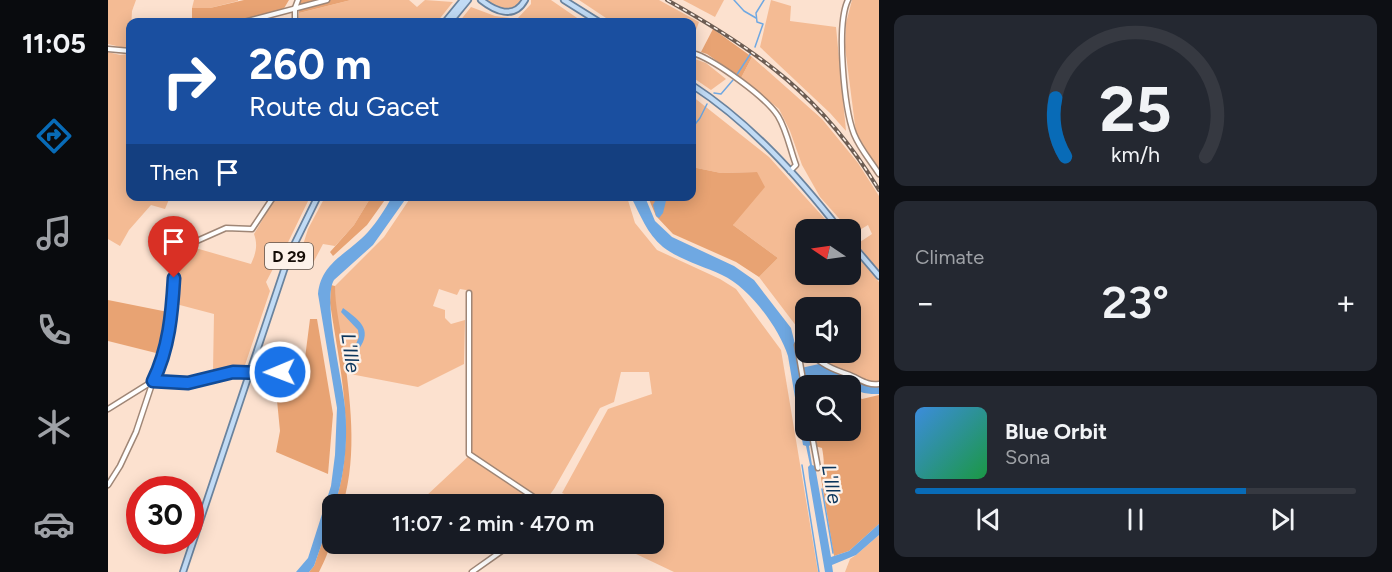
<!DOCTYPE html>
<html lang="en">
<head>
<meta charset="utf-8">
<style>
  :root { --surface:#171b24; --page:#242831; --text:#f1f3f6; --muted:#9ea1a6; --line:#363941; --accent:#086bb7 }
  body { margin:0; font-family:Figtree,sans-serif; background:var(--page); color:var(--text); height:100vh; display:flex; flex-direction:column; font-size:22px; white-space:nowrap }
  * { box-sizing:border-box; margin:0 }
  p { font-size:20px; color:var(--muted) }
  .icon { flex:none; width:33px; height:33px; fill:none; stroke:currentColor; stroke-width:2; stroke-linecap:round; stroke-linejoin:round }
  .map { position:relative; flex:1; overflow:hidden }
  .details { display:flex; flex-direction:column; gap:15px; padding:15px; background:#0d0f14; width:513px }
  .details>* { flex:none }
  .guide { position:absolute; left:18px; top:18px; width:570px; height:183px; border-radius:12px; box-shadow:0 3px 15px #0003; background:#1a4fa0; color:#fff; overflow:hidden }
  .needle { width:39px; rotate:283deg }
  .tools { position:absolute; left:687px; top:219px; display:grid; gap:12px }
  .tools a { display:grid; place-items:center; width:66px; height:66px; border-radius:12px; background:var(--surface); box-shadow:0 3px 15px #0003; font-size:30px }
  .speed { position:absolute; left:18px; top:476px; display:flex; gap:12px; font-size:30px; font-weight:700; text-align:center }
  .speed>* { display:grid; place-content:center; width:78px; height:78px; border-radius:50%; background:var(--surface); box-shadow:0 3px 15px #0003; line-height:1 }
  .speed .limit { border:9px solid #d22; background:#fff; color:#111 }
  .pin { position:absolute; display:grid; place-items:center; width:51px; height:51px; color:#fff; margin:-62px -26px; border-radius:50% 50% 50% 0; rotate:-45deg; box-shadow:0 0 6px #0007 }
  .pin .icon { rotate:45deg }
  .me { position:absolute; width:66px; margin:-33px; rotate:269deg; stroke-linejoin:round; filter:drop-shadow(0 0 4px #0008) }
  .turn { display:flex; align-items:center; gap:21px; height:126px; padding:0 24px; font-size:27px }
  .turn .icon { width:78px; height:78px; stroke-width:2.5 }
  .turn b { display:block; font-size:42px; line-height:51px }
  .then { display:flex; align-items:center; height:57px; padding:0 24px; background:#0003; gap:12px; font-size:22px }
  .big { font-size:45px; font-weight:600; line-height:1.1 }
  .details .tile { flex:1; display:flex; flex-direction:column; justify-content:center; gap:9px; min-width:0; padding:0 21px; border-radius:12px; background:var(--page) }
  .details .dial { align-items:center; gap:0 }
  .dial svg { height:156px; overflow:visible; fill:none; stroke:var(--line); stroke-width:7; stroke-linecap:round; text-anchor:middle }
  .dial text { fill:var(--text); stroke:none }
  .song { display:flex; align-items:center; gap:18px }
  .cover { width:72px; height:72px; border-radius:9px; background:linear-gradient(135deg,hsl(210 70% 55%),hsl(140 70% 35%)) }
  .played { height:6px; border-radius:3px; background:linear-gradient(90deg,var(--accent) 75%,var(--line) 75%) }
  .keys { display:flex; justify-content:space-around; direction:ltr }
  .heat { display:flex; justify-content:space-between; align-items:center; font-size:33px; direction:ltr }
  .trip { position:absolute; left:214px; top:494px; width:342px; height:60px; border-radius:12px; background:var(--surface); box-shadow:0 3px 15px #0003; font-weight:600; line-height:60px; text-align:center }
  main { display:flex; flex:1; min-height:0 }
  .dock { display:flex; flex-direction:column; width:108px; justify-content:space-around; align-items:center; background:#090b0e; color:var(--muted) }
  .dock .icon { width:42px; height:42px }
  .dock .selected { color:var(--accent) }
  .dock b { font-size:27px; color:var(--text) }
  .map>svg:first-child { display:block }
  .green { fill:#f4bb94 }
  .forest { fill:#e8a373 }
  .water { fill:#6fa8e2 }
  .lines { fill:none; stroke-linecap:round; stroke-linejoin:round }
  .stream { stroke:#6fa8e2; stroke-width:1.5 }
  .minor-casing { stroke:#9f8676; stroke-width:7 }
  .major-casing { stroke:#6a839e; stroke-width:8 }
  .minor { stroke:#fff; stroke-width:4 }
  .major { stroke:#c1dbf5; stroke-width:4.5 }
  .rail-casing { stroke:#6d5d53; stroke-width:4 }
  .rail { stroke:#fdf2ea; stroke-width:1.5; stroke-dasharray:4.5; stroke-linecap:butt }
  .route-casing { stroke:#114b97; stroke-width:15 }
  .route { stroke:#1a73e8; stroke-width:10 }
  .labels { text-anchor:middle; stroke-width:4.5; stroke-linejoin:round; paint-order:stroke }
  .shield { fill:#fdf2ea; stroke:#5b524b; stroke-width:1.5 }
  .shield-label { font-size:16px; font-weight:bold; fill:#150d07 }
  .water-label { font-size:20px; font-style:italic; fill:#0b355b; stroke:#fdf2ea }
</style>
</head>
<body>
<main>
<nav class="dock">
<b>11:05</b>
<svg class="icon selected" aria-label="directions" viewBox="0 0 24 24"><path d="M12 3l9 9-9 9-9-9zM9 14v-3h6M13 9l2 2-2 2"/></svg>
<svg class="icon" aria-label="music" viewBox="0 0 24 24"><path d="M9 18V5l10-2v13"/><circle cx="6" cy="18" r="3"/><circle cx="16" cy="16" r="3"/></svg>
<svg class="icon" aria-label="phone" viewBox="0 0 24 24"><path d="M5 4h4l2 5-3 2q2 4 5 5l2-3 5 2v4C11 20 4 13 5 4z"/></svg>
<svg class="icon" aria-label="climate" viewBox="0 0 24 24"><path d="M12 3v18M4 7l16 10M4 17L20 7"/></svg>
<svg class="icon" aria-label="car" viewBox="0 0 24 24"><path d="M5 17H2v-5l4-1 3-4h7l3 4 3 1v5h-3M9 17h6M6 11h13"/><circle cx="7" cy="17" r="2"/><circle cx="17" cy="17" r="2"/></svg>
</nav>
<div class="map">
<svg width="771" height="572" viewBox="0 0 771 572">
  <rect width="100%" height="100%" fill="#fce1cf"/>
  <g class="green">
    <path d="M0 0H28L24 11 22 47 17 48 0 44Z"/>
    <path d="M86 0H130V1L102 8H84Z"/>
    <path d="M243 0H301L309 7 317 0 345 2 329 22H190L191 13Z"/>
    <path d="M376 0H414L410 7 398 10Z"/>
    <path d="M423 0H443L475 22H351L363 7 387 16 409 19 423 4Z"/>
    <path d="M471 0H551L591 22 584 41V22H504Z"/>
    <path d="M575 0H616L607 17Z"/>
    <path d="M663 0 683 6 682 21 728 27 738 131 722 113 652 47Z"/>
    <path d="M744 0H771V170L748 133 737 47 738 23Z"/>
    <path d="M0 52 12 55 22 54V196L62 197 57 209 43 205 21 230 12 246 0 239Z"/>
    <path d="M644 57 714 119 750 163 771 196V271L749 244 764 234 760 225 745 234 712 197 694 165 682 131 671 109 633 78Z"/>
    <path d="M584 58 598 63 618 79 603 90 584 77Z"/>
    <path d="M584 96 661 157 726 229 698 230V274H742L743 248 771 282V383C748 383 719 370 705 353L742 352V308H698L697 344 692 339 689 327 651 277 670 258 625 225 649 172 613 173 584 167Z"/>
    <path d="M168 197H202L171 261 166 267 158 282 162 291 137 365 105 371 106 314 68 304C68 282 64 261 84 247L143 264C148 253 150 245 146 234Z"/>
    <path d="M217 197H263L246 225 227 246 215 244 204 265 189 264 200 229Z"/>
    <path d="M303 197H519L527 223 549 250 612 279 628 289 673 350 710 572H566L507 544 546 543V504H479L454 493 500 409 544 394 541 372H513L506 402 492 408 446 489 435 504H327L317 497 364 453V291L352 289 349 295 331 289 325 306 337 310V318L343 324 357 320 356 364 310 387 237 373 227 304V286L276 237Z"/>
    <path d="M771 535V572H737L742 559 748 555Z"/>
  </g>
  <g class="forest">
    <path d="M136 0H181L175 10 126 22H84V8H102Z"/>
    <path d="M192 0H243L191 13Z"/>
    <path d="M605 29 644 57 633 78 599 54 593 52Z"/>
    <path d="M584 167 613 173 649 172 657 187 625 225 670 258 651 277 628 262 565 234 548 216 540 197 584 196Z"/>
    <path d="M263 197H279L259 225 225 256 222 252 246 225Z"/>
    <path d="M223 285 227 286C227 306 232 326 235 346 242 398 250 453 235 504H227C249 438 232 369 222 303Z"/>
    <path d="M0 300 60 312 52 354 0 341Z"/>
    <path d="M202 319H209L225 414 220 474 168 452 172 431 167 380 176 375V365L180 358H197Z"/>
    <path d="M743 392 754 399 771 395V524L741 551 726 556 713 478C717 469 716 458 714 448L707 446 704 431 742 430Z"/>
    <path d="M225 511C225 537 223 549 211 572H201L206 566Z"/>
  </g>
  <g class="water">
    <path d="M284 197H299L265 245 226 280C214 300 235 380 237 408 240 439 237 474 227 504H225V511L206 566 201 572H188L200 558 223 486 227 455 229 408 210 294C213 262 240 254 260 232 269 222 277 209 284 197Z"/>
    <path d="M523 197H537L547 221 564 237 626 266 646 280 683 328 693 368 711 364 726 372 735 374 760 386H771V394C766 394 761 394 756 393 752 392 747 389 743 386 730 380 707 372 692 377L697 408 698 430 701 431 704 444 701 446 704 465 707 466 723 557 741 551 771 524V535L748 555 724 565 725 572H717L701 478 700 467 702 465 698 446 695 445 680 356C671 328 641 287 614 275 595 266 572 260 555 247 539 234 532 214 523 197Z"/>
    <path d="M549 197H559L555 213 551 218 548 216 545 205Z"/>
    <path d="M235 308C254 322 266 331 248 353L245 351 251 337 250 330 233 312Z"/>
  </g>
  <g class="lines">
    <g class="stream">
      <path d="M626 0 636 11 648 18"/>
      <path d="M647 47 655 24 649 22 648 13 656 0"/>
      <path d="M628 76 643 53"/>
      <path d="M606 93 613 94 625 80"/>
      <path d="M584 128 592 118 599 104"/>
      <path d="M694 465 711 572"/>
      <path d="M714 489 725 553"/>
    </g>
    <defs>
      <g id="minor">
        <path d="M740 0C728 25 736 108 746 134 752 149 763 161 771 174"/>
        <path d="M136 22 219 0"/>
        <path d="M187 22V8L190 0"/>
        <path d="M0 49 22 51"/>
        <path d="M588 54C609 62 658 97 670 116 679 131 682 149 688 165L682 171"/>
        <path d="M361 293V454L436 504"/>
        <path d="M698 348 689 345 698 397"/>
        <path d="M701 352C713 364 724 369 739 374 751 378 758 386 771 384"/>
        <path d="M0 409 45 381 79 383 125 372 152 373 169 369 172 371"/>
        <path d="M703 430 710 468"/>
        <path d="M0 485 12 466 28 432 45 381 55 359 64 313 67 267 71 254 82 244 118 228 144 229 166 196"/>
        <path d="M364 572 405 543"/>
      </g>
      <g id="major">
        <path d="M373 0C387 11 406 20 417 0"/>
        <path d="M456 0 491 22"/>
        <path d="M337 22 355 0"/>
        <path d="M342 22 360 0"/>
        <path d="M584 85C642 123 689 175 732 230"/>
        <path d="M742 242 771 276"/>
        <path d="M75 572 176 270 186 245 210 196"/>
      </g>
    </defs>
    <use href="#minor" class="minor-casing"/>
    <use href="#major" class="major-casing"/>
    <use href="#minor" class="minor"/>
    <use href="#major" class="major"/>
    <defs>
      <path id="rail" d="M559 0C652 52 715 97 771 190"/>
    </defs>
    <use href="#rail" class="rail-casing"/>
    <use href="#rail" class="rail"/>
  </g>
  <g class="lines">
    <defs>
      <path id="route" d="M66 278C64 313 61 349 45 381L80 383 125 372 152 373 167 369 172 372"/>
    </defs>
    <use href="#route" class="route-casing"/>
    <use href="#route" class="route"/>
  </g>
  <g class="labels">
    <rect class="shield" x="157" y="243" width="48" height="26" rx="4.5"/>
    <g class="shield-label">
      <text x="181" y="262">D 29</text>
    </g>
    <g class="water-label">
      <text transform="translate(243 353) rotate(82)" y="7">L'Ille</text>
      <text transform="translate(724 484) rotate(80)" y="7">L'Ille</text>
    </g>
  </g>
</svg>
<div class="tools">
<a><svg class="needle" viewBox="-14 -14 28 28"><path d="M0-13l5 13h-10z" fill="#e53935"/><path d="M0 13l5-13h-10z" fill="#9ea1a6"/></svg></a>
<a><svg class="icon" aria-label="sound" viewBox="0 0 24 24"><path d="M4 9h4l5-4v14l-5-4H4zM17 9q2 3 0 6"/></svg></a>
<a><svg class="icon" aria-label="search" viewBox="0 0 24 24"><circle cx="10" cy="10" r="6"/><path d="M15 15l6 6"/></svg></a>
</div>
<div class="speed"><div class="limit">30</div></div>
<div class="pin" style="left:66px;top:278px;background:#d93025"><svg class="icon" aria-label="arrive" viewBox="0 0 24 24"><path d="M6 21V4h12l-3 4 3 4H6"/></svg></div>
<svg class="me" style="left:172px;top:372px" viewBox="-20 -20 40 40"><circle r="17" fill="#1a73e8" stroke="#fff" stroke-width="3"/><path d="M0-11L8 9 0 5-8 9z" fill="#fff"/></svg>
<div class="trip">11:07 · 2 min · 470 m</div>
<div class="guide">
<div class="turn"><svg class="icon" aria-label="right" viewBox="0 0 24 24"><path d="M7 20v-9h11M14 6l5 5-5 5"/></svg><div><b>260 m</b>Route du Gacet</div></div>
<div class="then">Then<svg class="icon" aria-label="arrive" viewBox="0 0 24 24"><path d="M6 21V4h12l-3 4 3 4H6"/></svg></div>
</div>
</div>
<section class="details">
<div class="tile dial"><svg viewBox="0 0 100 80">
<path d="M14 69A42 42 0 1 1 86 69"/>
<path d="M14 69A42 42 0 0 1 9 39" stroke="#086bb7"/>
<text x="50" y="56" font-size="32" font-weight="700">25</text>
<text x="50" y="72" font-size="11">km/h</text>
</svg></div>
<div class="tile"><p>Climate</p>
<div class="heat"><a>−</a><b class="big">23°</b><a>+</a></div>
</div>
<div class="tile">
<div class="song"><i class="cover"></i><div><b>Blue Orbit</b><p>Sona</p></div></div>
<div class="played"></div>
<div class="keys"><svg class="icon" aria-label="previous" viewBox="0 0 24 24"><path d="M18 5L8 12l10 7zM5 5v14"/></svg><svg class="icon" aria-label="pause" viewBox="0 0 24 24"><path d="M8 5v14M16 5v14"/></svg><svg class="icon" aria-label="next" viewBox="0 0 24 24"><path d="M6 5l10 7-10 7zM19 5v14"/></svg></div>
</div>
</section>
</main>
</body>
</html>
